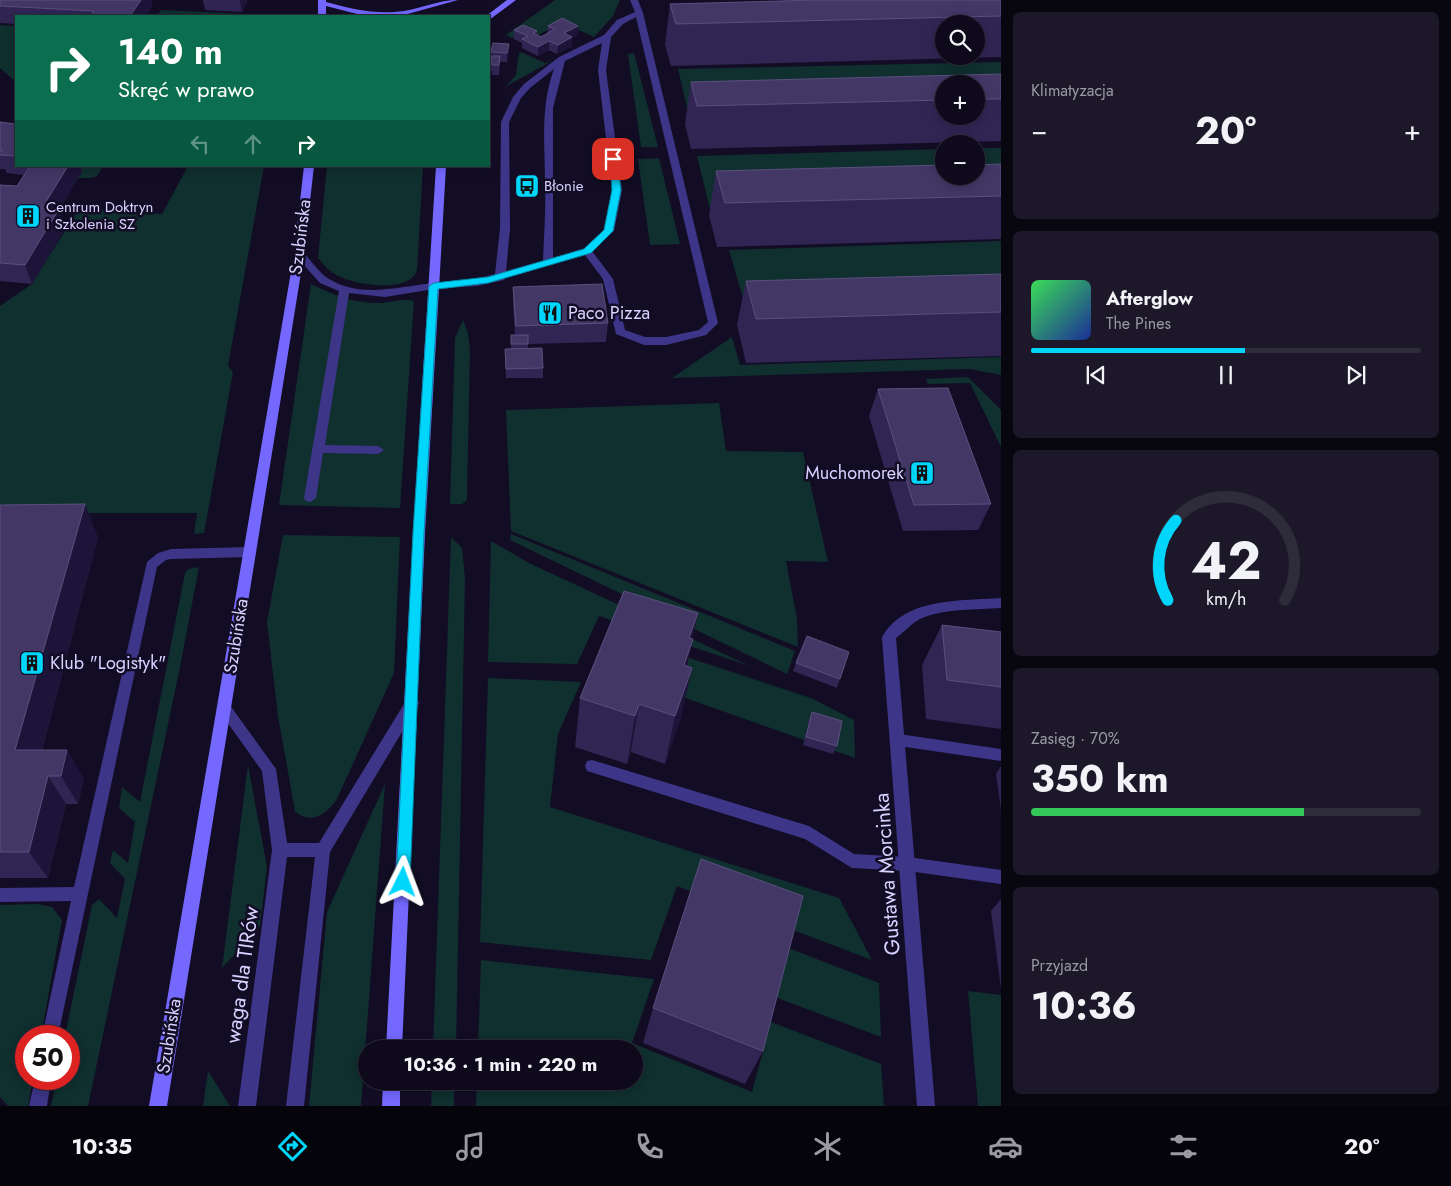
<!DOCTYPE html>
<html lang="pl">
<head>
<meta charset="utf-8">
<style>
  :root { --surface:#0e0a1c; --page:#1c1829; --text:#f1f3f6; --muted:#9b9aa3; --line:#2e2b3b; --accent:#00d5fc }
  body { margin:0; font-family:Jost,sans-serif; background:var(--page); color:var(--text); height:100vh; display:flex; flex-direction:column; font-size:19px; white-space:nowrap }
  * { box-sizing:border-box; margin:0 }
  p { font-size:16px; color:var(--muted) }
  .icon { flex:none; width:28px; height:28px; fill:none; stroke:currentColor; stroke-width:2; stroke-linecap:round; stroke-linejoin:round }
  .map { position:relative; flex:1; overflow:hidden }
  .details { display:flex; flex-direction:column; gap:12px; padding:12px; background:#08060f; width:450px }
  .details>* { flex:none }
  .guide { position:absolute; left:15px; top:15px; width:475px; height:152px; border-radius:0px; box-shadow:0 2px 12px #0003,0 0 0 1px var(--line); background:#0b6e4f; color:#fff; overflow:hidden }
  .buttons { position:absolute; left:935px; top:15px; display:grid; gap:10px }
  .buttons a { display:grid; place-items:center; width:50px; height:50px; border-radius:50%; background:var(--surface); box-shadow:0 2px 12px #0003,0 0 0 1px var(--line); font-size:25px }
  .speed { position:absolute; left:15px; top:1025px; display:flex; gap:10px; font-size:25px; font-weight:700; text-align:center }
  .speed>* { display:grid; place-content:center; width:65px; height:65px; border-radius:50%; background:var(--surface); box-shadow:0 2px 12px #0003,0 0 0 1px var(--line); line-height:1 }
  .speed .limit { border:8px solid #d22; background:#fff; color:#111 }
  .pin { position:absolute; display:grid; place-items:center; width:42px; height:42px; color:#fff; margin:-21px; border-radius:10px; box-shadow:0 2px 8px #0006 }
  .me { position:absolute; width:55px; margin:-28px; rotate:3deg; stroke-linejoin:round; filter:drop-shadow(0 0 4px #0008) }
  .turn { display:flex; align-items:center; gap:18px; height:105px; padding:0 20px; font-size:22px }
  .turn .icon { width:65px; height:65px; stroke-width:2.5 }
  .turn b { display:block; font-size:35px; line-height:42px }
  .lanes { display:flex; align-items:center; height:48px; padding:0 20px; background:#0003; justify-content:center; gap:25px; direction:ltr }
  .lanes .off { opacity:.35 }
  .big { font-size:38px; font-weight:700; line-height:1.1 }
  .details .tile { flex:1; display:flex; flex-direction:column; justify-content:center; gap:8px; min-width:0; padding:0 18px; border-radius:8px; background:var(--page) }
  .details .dial { align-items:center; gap:0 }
  .dial svg { height:130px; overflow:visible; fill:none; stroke:var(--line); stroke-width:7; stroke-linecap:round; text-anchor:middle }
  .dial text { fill:var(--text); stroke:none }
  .song { display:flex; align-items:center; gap:15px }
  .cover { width:60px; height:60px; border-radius:8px; background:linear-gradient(135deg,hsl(130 70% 55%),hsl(230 70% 35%)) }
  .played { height:5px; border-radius:2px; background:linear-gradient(90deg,var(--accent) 55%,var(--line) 55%) }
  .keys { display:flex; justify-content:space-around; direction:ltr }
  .heat { display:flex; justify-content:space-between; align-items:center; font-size:28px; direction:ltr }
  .charge { height:8px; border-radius:4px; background:linear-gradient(90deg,#34c759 70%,var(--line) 0) }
  .trip { position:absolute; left:358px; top:1040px; width:285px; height:50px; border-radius:25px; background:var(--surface); box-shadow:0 2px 12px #0003,0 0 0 1px var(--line); font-weight:700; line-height:50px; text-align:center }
  .dock { display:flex; height:80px; justify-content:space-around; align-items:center; background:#06040b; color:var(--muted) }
  .dock .icon { width:35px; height:35px }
  .dock .active { color:var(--accent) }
  .dock b { font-size:22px; color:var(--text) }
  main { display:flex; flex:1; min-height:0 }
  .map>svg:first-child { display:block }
  .green { fill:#102f2f }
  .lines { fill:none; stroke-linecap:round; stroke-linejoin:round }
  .lane { fill:#3d3587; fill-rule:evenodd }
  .street { fill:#3d3587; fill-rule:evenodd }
  .secondary { fill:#7468ff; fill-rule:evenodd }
  .wall { fill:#312554; fill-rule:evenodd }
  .shaded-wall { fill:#1d1439 }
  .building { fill:#433766; stroke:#5a507e }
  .route { fill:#00d5fc; stroke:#008aa4 }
  .labels { text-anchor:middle; stroke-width:5; stroke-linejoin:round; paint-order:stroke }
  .far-poi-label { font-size:15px; fill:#d9d1ff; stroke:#120d25; text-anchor:start }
  .street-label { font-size:18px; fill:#d9d1ff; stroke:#120d25 }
  .poi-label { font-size:18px; fill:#d9d1ff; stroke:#120d25; text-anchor:start }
  .near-street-label { font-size:21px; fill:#d9d1ff; stroke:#120d25 }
</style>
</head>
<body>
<main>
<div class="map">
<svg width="1001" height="1106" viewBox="0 0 1001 1106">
  <rect width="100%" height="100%" fill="#120d25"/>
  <g class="green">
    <path d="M555 0H620L613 16 594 37 561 22 535 37 525 32 512 38 506 35Z"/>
    <path d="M161 10 246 14V16H157Z"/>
    <path d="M0 25 16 26V82L0 68Z"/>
    <path d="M521 52 545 63 552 61 505 87 516 75 519 53Z"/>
    <path d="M634 53 658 147H641L628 54Z"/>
    <path d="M1001 62V110L976 84H944L690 120 678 69Z"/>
    <path d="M976 148H1001V200L710 209 697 156 944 149V176H976Z"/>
    <path d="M659 158 680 244 650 245 638 159Z"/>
    <path d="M61 166H103L97 176 91 178H78L82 172Z"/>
    <path d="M188 166H264L228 366 233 372 204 533 194 534 197 513H0V306L32 284 79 208 162 214Z"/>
    <path d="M327 166H423L417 270C409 294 357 285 338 276 330 272 324 265 318 258Z"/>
    <path d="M1001 241V303L747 312 729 250Z"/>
    <path d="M311 284C333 295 353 303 379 303 389 303 405 297 414 301L400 508 279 505Z"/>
    <path d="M463 320 468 333 470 350 467 494V500L462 504H450L455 338Z"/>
    <path d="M732 337 740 365 1001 357V375L970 369 672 378Z"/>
    <path d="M968 377 1001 410V447L970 383 928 384 926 379Z"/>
    <path d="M719 403 726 451 803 452 828 562 786 561 797 619 798 647 511 531 506 410Z"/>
    <path d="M511 534 795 651 787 674 510 540Z"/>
    <path d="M283 535 400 537 394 673 337 799C327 814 310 826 295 811L278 716 267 622Z"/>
    <path d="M451 537 462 548 465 578 456 1049H433Z"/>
    <path d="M491 541 529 563 750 666 599 616 577 664 488 662Z"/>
    <path d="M199 567 180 667 88 1106H51L57 1079H69V1036H65L92 905 99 899 117 918 125 879 110 863 113 850 128 863 135 822 119 808 122 787 140 802 185 573 188 569Z"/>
    <path d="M686 657 811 698 854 720 855 758 674 694Z"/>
    <path d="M488 678 581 682 558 734 550 807 839 898 872 960 677 886 651 960 480 942Z"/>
    <path d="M248 765 267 867 260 926 222 968Z"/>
    <path d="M385 784 361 1106H309L327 912Z"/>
    <path d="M37 904 52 907 62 920 41 1036H26V1079H33L28 1106H8L0 1097V905Z"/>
    <path d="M788 948 879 983 881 1037 775 997Z"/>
    <path d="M481 960 654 979 632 1043 752 1092 771 1022 881 1064 884 1106H476L477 1081H634V1049H478Z"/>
    <path d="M968 991 1001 995V1106H978Z"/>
    <path d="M208 1071 230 1106H203Z"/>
    <path d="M432 1081H454V1106H431Z"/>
  </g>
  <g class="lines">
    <g class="lane">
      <path d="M630 0H638L643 13 718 323 706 335 666 345H644L616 334 603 279 585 255 505 278 504 280 477 286 434 289 385 297 349 293 325 445 378 446 384 450 378 454 323 453 316 498 310 502 306 501 304 498 339 291 320 283 294 254 295 252H303C311 260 319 273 329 279 362 299 400 286 435 283 456 280 475 280 495 274L500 229 501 122 513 97 524 84 559 57 604 35 617 20 635 12ZM636 17 708 322 699 330 666 337H645L625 330 613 279 592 251 614 231 622 190 606 70 611 37 623 24ZM602 43 598 70 612 190 604 230 583 249 553 258V108L565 61ZM554 69C540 107 545 145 545 184 546 209 544 235 543 261L506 271 510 229 509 122 521 98 530 88Z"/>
      <path d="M250 547 254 549 256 552 254 555 250 557 171 559 166 560 157 567 58 1036H42L71 901 0 902V888L74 887 147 562 158 553 171 549Z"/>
      <path d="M1001 598V608C975 610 947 608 922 618 908 624 895 645 884 642L882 638C903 597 962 601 1001 598Z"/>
      <path d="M412 697 417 699 419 703 417 707 330 852 304 1106H286L315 857H287L256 1106H238L272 850 262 771 217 708 219 704 224 702 229 704 276 769 287 843H319L407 699Z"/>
      <path d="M899 734 1001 749V761L899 746 894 744 892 740 894 736Z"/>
      <path d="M592 760 809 826 854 854 908 857 1001 870V884L908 871 852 868 805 839 587 771 585 766 587 761Z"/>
      <path d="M35 1079H51L47 1106H29Z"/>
    </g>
    <path class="street" d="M889 633 894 634 896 638 935 1106H917L882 638 884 634Z"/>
    <g class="secondary">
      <path d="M318 0H326V2C353 9 375 15 404 11 422 8 439 0 458 0L404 15 389 16H365L326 6V16H318Z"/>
      <path d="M507 0H516L489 20V16H486Z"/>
      <path d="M304 166H314L304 254 167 1106H149L294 254Z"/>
      <path d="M436 166H446L425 533 402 1049H386L413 533Z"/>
      <path d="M383 1081H400V1106H382Z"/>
    </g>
  </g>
  <g class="wall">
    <path d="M0 0H151L152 6 146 16H16V24L0 23Z"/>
    <path d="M203 0H247V1L242 12 205 10Z"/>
    <path d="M1001 0V57L671 66 665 45 670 4ZM944 24H976V56H944Z"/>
    <path d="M548 26H578V35L572 38V46L557 54 549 50 538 56 522 48V43L514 39V30L537 31V35L541 37 547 34Z"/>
    <path d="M491 52 509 53 507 62H500L499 75H492V71H490V62L491 59Z"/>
    <path d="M1001 74V141L691 149 685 124 691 82ZM944 84H976V116H944Z"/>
    <path d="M0 122 16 124V166H80L82 171 59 210 65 228 32 284 0 281V185L17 186 24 175 7 173 5 169H0Z"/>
    <path d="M1001 164V239L717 247 709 215 716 171Z"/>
    <path d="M1001 274V356L746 363 737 325 746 281Z"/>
    <path d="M513 287 608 323 606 342 528 344V349L543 368V378H506L505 349H511V335H515L513 306Z"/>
    <path d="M878 389 991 504 978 530 903 531 869 416Z"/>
    <path d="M0 505 98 537 42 750 84 778 78 804H66L48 878H0Z"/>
    <path d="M942 625 1001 632V729L926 719 922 665Z"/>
    <path d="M692 638 687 666 681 717 665 764 631 752 627 764 575 747 580 698Z"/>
    <path d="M796 663 840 679 837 688 793 671Z"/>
    <path d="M812 712 837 746 833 754 803 745 809 720Z"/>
    <path d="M1001 766V811L996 774Z"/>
    <path d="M1001 899V989L991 911Z"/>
    <path d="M653 1008 763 1051 745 1084 643 1043Z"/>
  </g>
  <g class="shaded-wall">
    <path d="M141 0H151L152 6 146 16H130Z"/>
    <path d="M240 0H247L242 12Z"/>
    <path d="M578 26V35L572 38V46L557 54 558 45 564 33Z"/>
    <path d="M549 41V50L538 56V47Z"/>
    <path d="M509 44V53L507 62V53Z"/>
    <path d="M68 166H80L82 171 59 210 65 228 32 284 25 265 42 208Z"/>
    <path d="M85 504 98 537 34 779 15 750Z"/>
    <path d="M698 613 690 648 693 639 682 689 673 715 689 638Z"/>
    <path d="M692 668 681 717 665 764 675 716Z"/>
    <path d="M639 704 631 752 627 764 635 716Z"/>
    <path d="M67 750 84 778 78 804 61 776Z"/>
    <path d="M48 776 66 804 48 878 29 852Z"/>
  </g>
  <g class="building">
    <path d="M0 0H141L130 16H91L94 11 0 6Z"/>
    <path d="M817 0H1001V16L676 24 670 4Z"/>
    <path d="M562 18 578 26 564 33 572 37 558 45 549 41 538 47 522 39 528 36 514 30 523 25 537 31 533 33 541 37 555 29 548 26Z"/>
    <path d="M493 43 509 44 507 53 491 52Z"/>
    <path d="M492 56H500L499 65H492V62H490Z"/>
    <path d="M1001 74V99H976V84H944V100L697 106 691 82Z"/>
    <path d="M0 122 16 124V156L0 155 3 151H0Z"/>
    <path d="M1001 164V196L725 203 716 171 944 165V176H976V165Z"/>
    <path d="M30 166H68L42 208 59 209 25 265 0 263V185L17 186Z"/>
    <path d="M1001 274V312L756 319 746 281Z"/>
    <path d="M602 284 608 323 516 326 513 287Z"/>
    <rect x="511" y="335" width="17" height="9"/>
    <path d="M542 348 543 368 506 369 505 349Z"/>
    <path d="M948 388 991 504 914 505 878 389Z"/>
    <path d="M85 504 15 750H67L61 776H48L29 852H0V505Z"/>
    <path d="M624 591 698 613 689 638 693 639 684 665 692 668 675 716 639 704 635 716 580 698Z"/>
    <path d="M942 625 1001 632V687L947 680Z"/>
    <path d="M807 636 849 652 840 679 796 663Z"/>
    <path d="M812 712 842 721 837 746 806 737Z"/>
    <path d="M701 859 803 896 763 1051 653 1008Z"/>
  </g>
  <path class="route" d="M610 157 617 159 621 190 613 231 591 253 488 283 438 289 424 533 410 882 408 886 403 888 398 886 396 882 413 533 429 286 434 283 488 277 584 249 604 230 612 190Z"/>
  <defs>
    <symbol id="bus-square" viewBox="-11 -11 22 22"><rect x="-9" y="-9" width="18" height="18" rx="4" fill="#00d5fc" stroke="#120d25"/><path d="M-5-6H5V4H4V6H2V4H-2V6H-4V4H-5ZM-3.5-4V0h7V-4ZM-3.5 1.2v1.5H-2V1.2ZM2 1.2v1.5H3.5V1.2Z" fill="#111"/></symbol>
    <symbol id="building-square" viewBox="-11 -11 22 22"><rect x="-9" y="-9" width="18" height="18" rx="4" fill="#00d5fc" stroke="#120d25"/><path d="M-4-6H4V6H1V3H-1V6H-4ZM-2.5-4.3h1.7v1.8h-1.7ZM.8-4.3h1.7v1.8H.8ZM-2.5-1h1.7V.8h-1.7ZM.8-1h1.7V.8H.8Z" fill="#111"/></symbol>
    <symbol id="restaurant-square" viewBox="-11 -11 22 22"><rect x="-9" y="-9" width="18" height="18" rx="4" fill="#00d5fc" stroke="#120d25"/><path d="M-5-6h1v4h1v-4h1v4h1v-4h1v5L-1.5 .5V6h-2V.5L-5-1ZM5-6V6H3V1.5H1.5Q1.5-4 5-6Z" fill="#111"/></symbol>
  </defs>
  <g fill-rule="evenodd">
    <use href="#bus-square" x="513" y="172" width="28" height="28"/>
    <use href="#building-square" x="14" y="202" width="28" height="28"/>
    <use href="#restaurant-square" x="536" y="299" width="28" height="28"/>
    <use href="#building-square" x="908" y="459" width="28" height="28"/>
    <use href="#building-square" x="18" y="649" width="28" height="28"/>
  </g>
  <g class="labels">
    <g class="far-poi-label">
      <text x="544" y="191">Błonie</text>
      <text x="46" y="212">Centrum Doktryn<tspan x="46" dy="17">i Szkolenia SZ</tspan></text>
    </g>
    <g class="street-label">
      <text transform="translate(300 237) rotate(-83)" y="6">Szubińska</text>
      <text transform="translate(236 636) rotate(-81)" y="6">Szubińska</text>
      <text transform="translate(169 1036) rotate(-81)" y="6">Szubińska</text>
    </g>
    <g class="poi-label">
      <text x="568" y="319">Paco Pizza</text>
      <text x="904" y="479" text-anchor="end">Muchomorek</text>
      <text x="50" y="669">Klub "Logistyk"</text>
    </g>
    <g class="near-street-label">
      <text transform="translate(887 874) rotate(-94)" y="7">Gustawa Morcinka</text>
      <text transform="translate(242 975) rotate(-82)" y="7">waga dla TIRów</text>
    </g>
  </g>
</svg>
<div class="buttons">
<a><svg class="icon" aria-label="search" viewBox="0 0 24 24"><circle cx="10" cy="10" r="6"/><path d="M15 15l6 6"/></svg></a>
<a>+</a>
<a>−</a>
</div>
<div class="speed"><div class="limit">50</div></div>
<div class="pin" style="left:613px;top:159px;background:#d93025"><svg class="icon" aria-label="arrive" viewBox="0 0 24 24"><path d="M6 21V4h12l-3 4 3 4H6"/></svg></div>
<svg class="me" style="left:403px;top:882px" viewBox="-20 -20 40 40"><path d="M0-17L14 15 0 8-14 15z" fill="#00d5fc" stroke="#fff" stroke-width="4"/></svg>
<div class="trip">10:36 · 1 min · 220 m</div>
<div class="guide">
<div class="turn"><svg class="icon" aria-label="right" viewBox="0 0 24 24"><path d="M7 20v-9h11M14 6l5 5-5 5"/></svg><div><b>140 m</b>Skręć w prawo</div></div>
<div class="lanes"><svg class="icon off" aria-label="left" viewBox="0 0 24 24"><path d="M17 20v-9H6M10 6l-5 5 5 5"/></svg><svg class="icon off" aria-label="ahead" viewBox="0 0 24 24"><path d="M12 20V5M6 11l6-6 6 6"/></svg><svg class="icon" aria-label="right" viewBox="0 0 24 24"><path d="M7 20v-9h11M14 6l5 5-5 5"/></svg></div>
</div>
</div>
<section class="details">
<div class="tile"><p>Klimatyzacja</p>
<div class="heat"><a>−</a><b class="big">20°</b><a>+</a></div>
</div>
<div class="tile">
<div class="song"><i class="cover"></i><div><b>Afterglow</b><p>The Pines</p></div></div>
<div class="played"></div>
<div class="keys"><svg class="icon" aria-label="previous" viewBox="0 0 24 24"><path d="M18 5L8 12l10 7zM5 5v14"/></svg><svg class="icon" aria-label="pause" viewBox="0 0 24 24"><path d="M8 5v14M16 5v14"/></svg><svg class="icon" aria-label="next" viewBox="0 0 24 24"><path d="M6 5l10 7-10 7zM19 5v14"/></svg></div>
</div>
<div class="tile dial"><svg viewBox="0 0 100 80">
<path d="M14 69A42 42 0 1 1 86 69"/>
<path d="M14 69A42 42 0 0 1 19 20" stroke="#00d5fc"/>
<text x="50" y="56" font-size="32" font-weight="700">42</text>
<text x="50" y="72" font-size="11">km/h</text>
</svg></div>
<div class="tile"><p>Zasięg · 70%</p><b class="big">350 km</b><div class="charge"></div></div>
<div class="tile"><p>Przyjazd</p><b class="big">10:36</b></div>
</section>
</main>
<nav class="dock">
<b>10:35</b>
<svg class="icon active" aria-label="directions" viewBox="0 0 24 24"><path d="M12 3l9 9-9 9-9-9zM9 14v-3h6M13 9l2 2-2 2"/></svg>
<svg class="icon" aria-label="music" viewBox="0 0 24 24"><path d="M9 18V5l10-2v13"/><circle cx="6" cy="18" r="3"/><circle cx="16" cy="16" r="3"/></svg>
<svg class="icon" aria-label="phone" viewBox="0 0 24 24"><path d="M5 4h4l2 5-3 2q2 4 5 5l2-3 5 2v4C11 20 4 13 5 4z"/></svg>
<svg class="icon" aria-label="climate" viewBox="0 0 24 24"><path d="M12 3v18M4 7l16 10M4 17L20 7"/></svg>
<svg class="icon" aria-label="car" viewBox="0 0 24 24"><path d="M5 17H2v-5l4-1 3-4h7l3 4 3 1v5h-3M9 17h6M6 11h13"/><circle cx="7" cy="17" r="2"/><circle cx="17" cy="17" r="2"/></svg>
<svg class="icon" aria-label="filters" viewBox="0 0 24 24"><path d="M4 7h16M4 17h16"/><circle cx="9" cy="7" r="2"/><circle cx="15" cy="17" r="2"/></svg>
<b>20°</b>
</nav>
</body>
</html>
